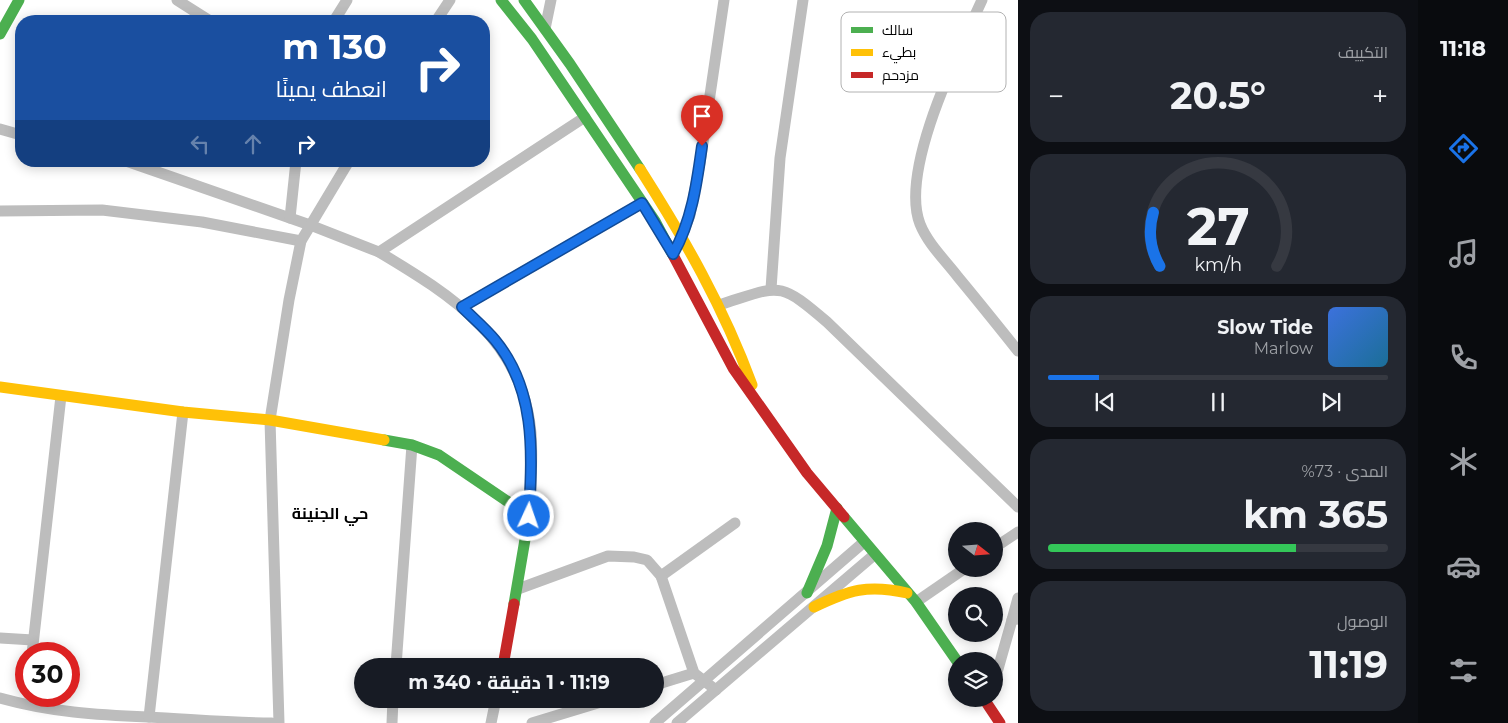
<!DOCTYPE html>
<html lang="ar">
<head>
<meta charset="utf-8">
<style>
  :root { --surface:#171b24; --page:#242831; --text:#f1f3f6; --muted:#9ea1a6; --line:#363941; --accent:#1a73e8 }
  body { margin:0; font-family:Montserrat,Cairo,sans-serif; background:var(--page); color:var(--text); direction:rtl; height:100vh; display:flex; flex-direction:column; font-size:19px; white-space:nowrap }
  * { box-sizing:border-box; margin:0 }
  p { font-size:16px; color:var(--muted) }
  .icon { flex:none; width:28px; height:28px; fill:none; stroke:currentColor; stroke-width:2; stroke-linecap:round; stroke-linejoin:round }
  .map { position:relative; flex:1; overflow:hidden; direction:ltr }
  .details { display:flex; flex-direction:column; gap:12px; padding:12px; background:#0d0f14; width:400px }
  .details>* { flex:none }
  .hud { position:absolute; left:15px; top:15px; width:475px; height:152px; border-radius:20px; box-shadow:0 2px 12px #0003; direction:rtl; background:#1a4fa0; color:#fff; overflow:hidden }
  .needle { width:32px; rotate:107deg }
  .fabs { position:absolute; left:948px; top:522px; display:grid; gap:10px }
  .fabs a { display:grid; place-items:center; width:55px; height:55px; border-radius:50%; background:var(--surface); box-shadow:0 2px 12px #0003; font-size:25px }
  .speed { position:absolute; left:15px; top:642px; display:flex; gap:10px; font-size:25px; font-weight:700; text-align:center }
  .speed>* { display:grid; place-content:center; width:65px; height:65px; border-radius:50%; background:var(--surface); box-shadow:0 2px 12px #0003; line-height:1 }
  .speed .limit { border:8px solid #d22; background:#fff; color:#111 }
  .pin { position:absolute; display:grid; place-items:center; width:42px; height:42px; color:#fff; margin:-51px -21px; border-radius:50% 50% 50% 0; rotate:-45deg; box-shadow:0 0 5px #0007 }
  .pin .icon { rotate:45deg }
  .me { position:absolute; width:55px; margin:-28px; rotate:3deg; stroke-linejoin:round; filter:drop-shadow(0 0 4px #0008) }
  .turn { display:flex; align-items:center; gap:18px; height:105px; padding:0 20px; font-size:22px }
  .turn .icon { width:65px; height:65px; stroke-width:2.5 }
  .turn b { display:block; font-size:35px; line-height:42px }
  .lanes { display:flex; align-items:center; height:48px; padding:0 20px; background:#0003; justify-content:center; gap:25px; direction:ltr }
  .lanes .off { opacity:.35 }
  .big { font-size:38px; font-weight:700; line-height:1.1 }
  .details .tile { flex:1; display:flex; flex-direction:column; justify-content:center; gap:8px; min-width:0; padding:0 18px; border-radius:20px; background:var(--page) }
  .details .dial { align-items:center; gap:0 }
  .dial svg { height:130px; overflow:visible; fill:none; stroke:var(--line); stroke-width:7; stroke-linecap:round; text-anchor:middle }
  .dial text { fill:var(--text); stroke:none }
  .song { display:flex; align-items:center; gap:15px }
  .cover { width:60px; height:60px; border-radius:8px; background:linear-gradient(135deg,hsl(220 70% 55%),hsl(200 70% 35%)) }
  .played { height:5px; border-radius:2px; background:linear-gradient(90deg,var(--accent) 15%,var(--line) 15%) }
  .keys { display:flex; justify-content:space-around; direction:ltr }
  .heat { display:flex; justify-content:space-between; align-items:center; font-size:28px; direction:ltr }
  .charge { height:8px; border-radius:4px; background:linear-gradient(90deg,#34c759 73%,var(--line) 0) }
  .trip { position:absolute; left:354px; top:658px; width:310px; height:50px; border-radius:25px; background:var(--surface); box-shadow:0 2px 12px #0003; font-weight:700; line-height:50px; text-align:center; direction:rtl }
  main { display:flex; flex:1; min-height:0 }
  .menu { display:flex; flex-direction:column; width:90px; justify-content:space-around; align-items:center; background:#090b0e; color:var(--muted) }
  .menu .icon { width:35px; height:35px }
  .menu .selected { color:var(--accent) }
  .menu b { font-size:22px; color:var(--text) }
  .map>svg:first-child { display:block }
  .lines { fill:none; stroke-linecap:round; stroke-linejoin:round }
  .street { stroke:#bdbdbd; stroke-width:11 }
  .fast { stroke:#4caf50; stroke-width:11 }
  .slow { stroke:#ffc107; stroke-width:11 }
  .jam { stroke:#c62828; stroke-width:11 }
  .route-casing { stroke:#114b97; stroke-width:12 }
  .route { stroke:#1a73e8; stroke-width:9 }
  .labels { text-anchor:middle; stroke-width:4; stroke-linejoin:round; paint-order:stroke }
  .neighbourhood-label { font-size:16px; font-weight:bold; fill:#000; stroke:#fff }
  .key { fill:#fff; stroke:#b2b2b2; stroke-width:1 }
  .key-label { font-size:14px; fill:#000 }
</style>
</head>
<body>
<main>
<nav class="menu">
<b>11:18</b>
<svg class="icon selected" aria-label="directions" viewBox="0 0 24 24"><path d="M12 3l9 9-9 9-9-9zM9 14v-3h6M13 9l2 2-2 2"/></svg>
<svg class="icon" aria-label="music" viewBox="0 0 24 24"><path d="M9 18V5l10-2v13"/><circle cx="6" cy="18" r="3"/><circle cx="16" cy="16" r="3"/></svg>
<svg class="icon" aria-label="phone" viewBox="0 0 24 24"><path d="M5 4h4l2 5-3 2q2 4 5 5l2-3 5 2v4C11 20 4 13 5 4z"/></svg>
<svg class="icon" aria-label="climate" viewBox="0 0 24 24"><path d="M12 3v18M4 7l16 10M4 17L20 7"/></svg>
<svg class="icon" aria-label="car" viewBox="0 0 24 24"><path d="M5 17H2v-5l4-1 3-4h7l3 4 3 1v5h-3M9 17h6M6 11h13"/><circle cx="7" cy="17" r="2"/><circle cx="17" cy="17" r="2"/></svg>
<svg class="icon" aria-label="filters" viewBox="0 0 24 24"><path d="M4 7h16M4 17h16"/><circle cx="9" cy="7" r="2"/><circle cx="15" cy="17" r="2"/></svg>
</nav>
<section class="details">
<div class="tile"><p>التكييف</p>
<div class="heat"><a>−</a><b class="big">20.5°</b><a>+</a></div>
</div>
<div class="tile dial"><svg viewBox="0 0 100 80">
<path d="M14 69A42 42 0 1 1 86 69"/>
<path d="M14 69A42 42 0 0 1 10 36" stroke="#1a73e8"/>
<text x="50" y="56" font-size="32" font-weight="700">27</text>
<text x="50" y="72" font-size="11">km/h</text>
</svg></div>
<div class="tile">
<div class="song"><i class="cover"></i><div><b>Slow Tide</b><p>Marlow</p></div></div>
<div class="played"></div>
<div class="keys"><svg class="icon" aria-label="previous" viewBox="0 0 24 24"><path d="M18 5L8 12l10 7zM5 5v14"/></svg><svg class="icon" aria-label="pause" viewBox="0 0 24 24"><path d="M8 5v14M16 5v14"/></svg><svg class="icon" aria-label="next" viewBox="0 0 24 24"><path d="M6 5l10 7-10 7zM19 5v14"/></svg></div>
</div>
<div class="tile"><p>المدى · 73%</p><b class="big">365 km</b><div class="charge"></div></div>
<div class="tile"><p>الوصول</p><b class="big">11:19</b></div>
</section>
<div class="map">
<svg width="1018" height="723" viewBox="0 0 1018 723">
  <rect width="100%" height="100%" fill="#fff"/>
  <g class="lines">
    <g class="street">
      <path d="M177 0 210 21"/>
      <path d="M982 0C959 51 899 170 920 224 928 244 945 260 958 277 978 301 998 326 1018 351"/>
      <path d="M334 21 347 0"/>
      <path d="M436 21 450 0"/>
      <path d="M545 29 551 0"/>
      <path d="M0 129 21 135"/>
      <path d="M126 161 310 225 379 252"/>
      <path d="M0 211 102 210 202 222 301 241"/>
      <path d="M290 218 296 161"/>
      <path d="M680 241 690 215 700 163 724 0"/>
      <path d="M771 289 780 158 803 0"/>
      <path d="M719 305C780 286 777 279 827 322L1018 507"/>
      <path d="M462 307 642 203"/>
      <path d="M529 516C531 489 533 460 531 433 523 340 451 295 379 252L585 117"/>
      <path d="M994 548 1018 532"/>
      <path d="M661 576 735 523"/>
      <path d="M518 589 608 556 634 557 647 560 661 576 694 673 716 690"/>
      <path d="M916 602 964 569"/>
      <path d="M1012 620 1018 598"/>
      <path d="M0 638 33 640"/>
      <path d="M32 654 61 396"/>
      <path d="M396 666 412 445"/>
      <path d="M994 683 1012 620 1018 619"/>
      <path d="M655 685 694 673"/>
      <path d="M0 698C50 712 97 715 148 717 190 719 230 723 272 723"/>
      <path d="M149 717 183 412"/>
      <path d="M279 723 270 420 289 300 301 241 349 161"/>
      <path d="M392 723 393 699"/>
      <path d="M491 723 496 699"/>
      <path d="M532 723 611 699"/>
      <path d="M655 723 864 542"/>
      <path d="M677 723 874 555"/>
    </g>
    <g class="fast">
      <path d="M501 0 532 39 655 221 673 255"/>
      <path d="M524 0 570 64 640 169"/>
      <path d="M0 34 19 0"/>
      <path d="M384 440 412 445 439 455 529 516 514 604"/>
      <path d="M844 517 916 602 957 661"/>
      <path d="M807 593 827 546 837 508"/>
    </g>
    <g class="slow">
      <path d="M640 169C684 238 724 308 752 385"/>
      <path d="M0 387 183 412 270 420 384 440"/>
      <path d="M814 607C849 590 868 584 907 593"/>
    </g>
    <g class="jam">
      <path d="M673 255 733 368 807 473 844 517"/>
      <path d="M503 666 514 604"/>
      <path d="M984 699 1000 723"/>
    </g>
  </g>
  <g class="lines">
    <defs>
      <path id="route" d="M529 516C532 455 537 391 495 340 485 328 473 318 462 307L642 203 673 254C692 221 697 182 702 146"/>
    </defs>
    <use href="#route" class="route-casing"/>
    <use href="#route" class="route"/>
  </g>
  <g class="labels">
    <g class="neighbourhood-label">
      <text x="330" y="519">حي الجنينة</text>
    </g>
  </g>
  <rect x="841" y="12" width="165" height="80" rx="8" class="key"/>
  <rect x="851" y="27" width="22" height="6" fill="#4caf50"/>
  <rect x="851" y="49" width="22" height="7" fill="#ffc107"/>
  <rect x="851" y="72" width="22" height="6" fill="#c62828"/>
  <g class="key-label">
    <text x="882" y="35">سالك</text>
    <text x="882" y="57">بطيء</text>
    <text x="882" y="80">مزدحم</text>
  </g>
</svg>
<div class="fabs">
<a><svg class="needle" viewBox="-14 -14 28 28"><path d="M0-13l5 13h-10z" fill="#e53935"/><path d="M0 13l5-13h-10z" fill="#9ea1a6"/></svg></a>
<a><svg class="icon" aria-label="search" viewBox="0 0 24 24"><circle cx="10" cy="10" r="6"/><path d="M15 15l6 6"/></svg></a>
<a><svg class="icon" aria-label="layers" viewBox="0 0 24 24"><path d="M12 4l9 5-9 5-9-5zM3 14l9 5 9-5"/></svg></a>
</div>
<div class="speed"><div class="limit">30</div></div>
<div class="pin" style="left:702px;top:146px;background:#d93025"><svg class="icon" aria-label="arrive" viewBox="0 0 24 24"><path d="M6 21V4h12l-3 4 3 4H6"/></svg></div>
<svg class="me" style="left:529px;top:516px" viewBox="-20 -20 40 40"><circle r="17" fill="#1a73e8" stroke="#fff" stroke-width="3"/><path d="M0-11L8 9 0 5-8 9z" fill="#fff"/></svg>
<div class="trip">11:19 · 1 دقيقة · 340 m</div>
<div class="hud">
<div class="turn"><svg class="icon" aria-label="right" viewBox="0 0 24 24"><path d="M7 20v-9h11M14 6l5 5-5 5"/></svg><div><b>130 m</b>انعطف يمينًا</div></div>
<div class="lanes"><svg class="icon off" aria-label="left" viewBox="0 0 24 24"><path d="M17 20v-9H6M10 6l-5 5 5 5"/></svg><svg class="icon off" aria-label="ahead" viewBox="0 0 24 24"><path d="M12 20V5M6 11l6-6 6 6"/></svg><svg class="icon" aria-label="right" viewBox="0 0 24 24"><path d="M7 20v-9h11M14 6l5 5-5 5"/></svg></div>
</div>
</div>
</main>
</body>
</html>
